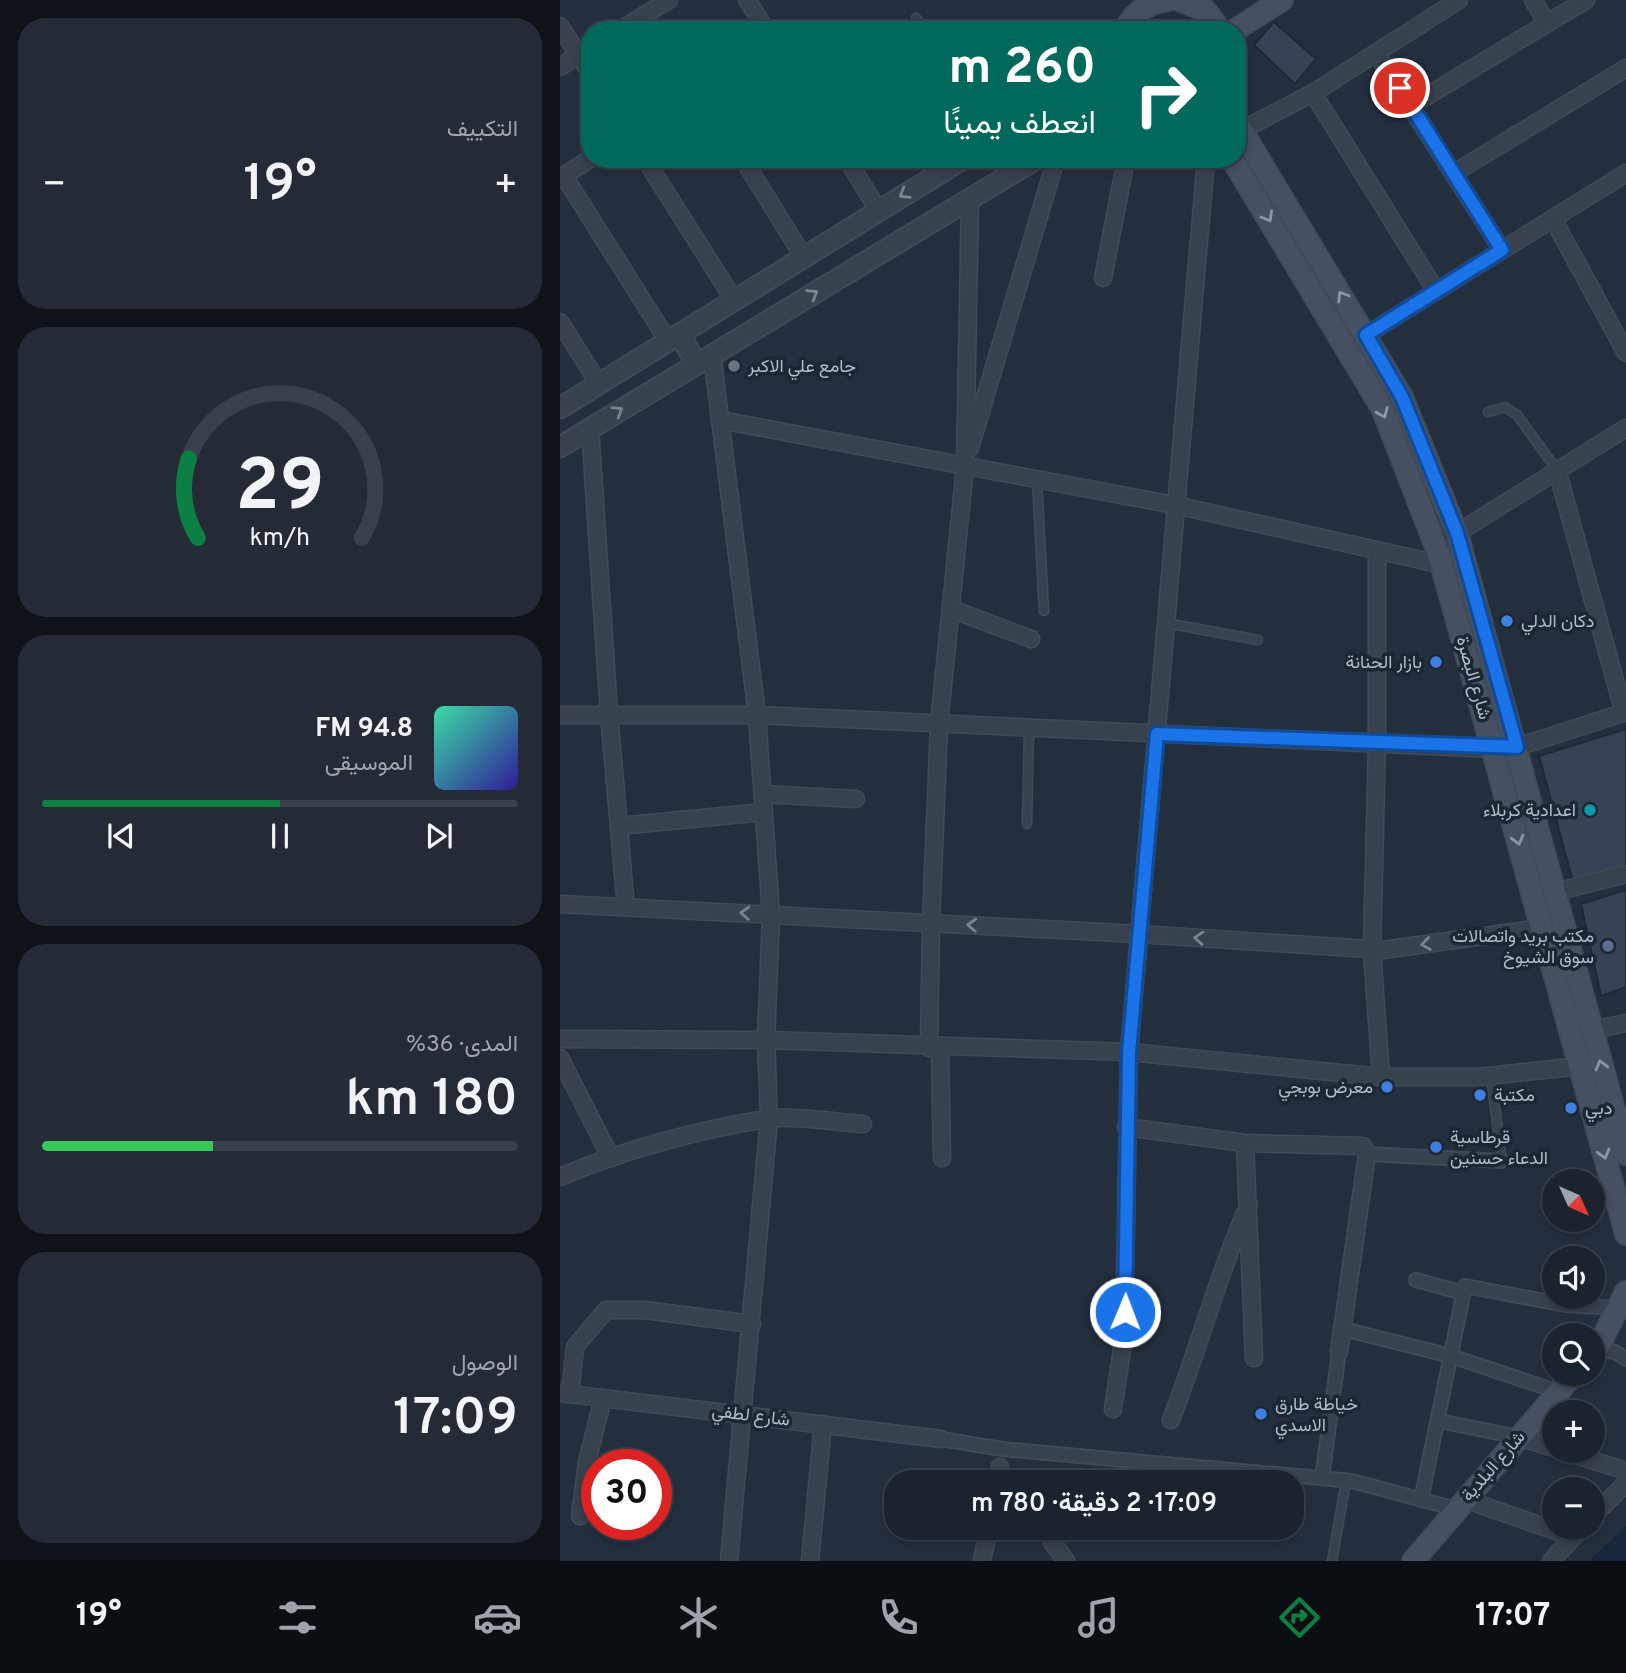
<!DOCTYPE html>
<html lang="ar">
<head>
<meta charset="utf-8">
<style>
  :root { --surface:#1b232e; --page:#242b36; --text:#f1f3f6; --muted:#a0a4aa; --line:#39404a; --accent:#0b8043 }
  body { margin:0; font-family:Overpass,Vazirmatn,sans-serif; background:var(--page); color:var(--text); direction:rtl; height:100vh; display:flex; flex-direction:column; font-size:26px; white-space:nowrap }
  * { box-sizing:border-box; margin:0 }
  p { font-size:23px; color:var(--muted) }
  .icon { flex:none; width:38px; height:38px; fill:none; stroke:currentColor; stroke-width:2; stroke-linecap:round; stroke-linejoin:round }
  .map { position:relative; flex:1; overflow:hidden; direction:ltr }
  .drawer { display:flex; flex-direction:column; gap:18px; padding:18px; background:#0f1319; width:560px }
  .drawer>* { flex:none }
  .guide { position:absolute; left:21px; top:21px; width:665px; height:147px; border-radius:28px; box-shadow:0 4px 10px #0003,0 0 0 2px var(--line); direction:rtl; background:#00695c; color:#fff; overflow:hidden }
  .needle { width:46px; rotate:135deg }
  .tools { position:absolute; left:982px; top:1169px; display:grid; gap:14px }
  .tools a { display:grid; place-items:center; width:63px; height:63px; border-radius:50%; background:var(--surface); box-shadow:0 4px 10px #0003,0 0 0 2px var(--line); font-size:35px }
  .speed { position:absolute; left:21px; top:1449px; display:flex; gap:14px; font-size:35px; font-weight:700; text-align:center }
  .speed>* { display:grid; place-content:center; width:91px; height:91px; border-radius:50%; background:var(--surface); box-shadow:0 4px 10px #0003,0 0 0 2px var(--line); line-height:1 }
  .speed .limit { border:10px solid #d22; background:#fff; color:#111 }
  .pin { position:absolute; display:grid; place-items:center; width:60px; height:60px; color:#fff; margin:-30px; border:4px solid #fff; border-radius:50%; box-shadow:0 2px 7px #0007 }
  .me { position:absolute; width:77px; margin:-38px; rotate:1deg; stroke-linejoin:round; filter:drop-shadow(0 0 5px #0008) }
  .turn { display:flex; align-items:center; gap:24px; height:147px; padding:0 35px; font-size:32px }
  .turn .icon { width:91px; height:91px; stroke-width:2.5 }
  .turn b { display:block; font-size:49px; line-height:60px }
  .big { font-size:52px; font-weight:600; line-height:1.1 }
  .drawer .card { flex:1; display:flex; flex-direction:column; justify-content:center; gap:10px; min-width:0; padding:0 24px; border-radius:28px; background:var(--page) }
  .drawer .dial { align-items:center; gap:0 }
  .dial svg { height:182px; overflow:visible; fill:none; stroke:var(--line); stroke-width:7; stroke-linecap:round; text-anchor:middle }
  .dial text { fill:var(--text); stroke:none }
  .song { display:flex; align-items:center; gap:21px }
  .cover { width:84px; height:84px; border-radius:10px; background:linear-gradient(135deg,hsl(160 70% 55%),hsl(250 70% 35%)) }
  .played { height:7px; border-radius:4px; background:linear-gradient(90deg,var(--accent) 50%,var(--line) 50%) }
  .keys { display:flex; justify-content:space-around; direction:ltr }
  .heat { display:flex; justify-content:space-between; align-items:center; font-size:38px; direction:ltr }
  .charge { height:10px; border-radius:5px; background:linear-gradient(90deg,#34c759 36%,var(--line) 0) }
  .trip { position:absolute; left:324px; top:1470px; width:420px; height:70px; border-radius:28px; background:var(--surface); box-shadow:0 4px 10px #0003,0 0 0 2px var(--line); font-weight:600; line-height:70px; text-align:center; direction:rtl }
  .tab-bar { display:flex; height:112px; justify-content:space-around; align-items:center; background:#0b0e12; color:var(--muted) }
  .tab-bar .icon { width:49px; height:49px }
  .tab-bar .active { color:var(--accent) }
  .tab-bar b { font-size:32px; color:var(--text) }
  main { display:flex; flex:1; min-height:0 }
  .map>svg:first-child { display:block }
  .water { fill:#17263c }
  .building { fill:#364354; stroke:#1f2835; stroke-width:2 }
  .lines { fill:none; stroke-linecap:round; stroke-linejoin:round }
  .service-casing { stroke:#414a57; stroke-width:11 }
  .pedestrian-casing { stroke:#414a57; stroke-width:16 }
  .minor-casing { stroke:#414a57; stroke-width:19 }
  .tertiary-casing { stroke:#414a57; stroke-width:23 }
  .secondary-casing { stroke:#414a57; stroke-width:24 }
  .service { stroke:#38414e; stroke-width:8 }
  .pedestrian { stroke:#38414e; stroke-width:12 }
  .minor { stroke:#38414e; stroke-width:16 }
  .tertiary { stroke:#38414e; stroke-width:19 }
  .secondary { stroke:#465061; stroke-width:21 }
  .oneway { stroke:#7c8592 }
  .oneway2 { stroke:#8e96a5 }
  .route-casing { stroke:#114b97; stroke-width:18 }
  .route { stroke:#1a73e8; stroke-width:12 }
  .worship-dot { fill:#6b7280; stroke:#1d2633; stroke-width:2.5 }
  .shop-dot { fill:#3f7fe0; stroke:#1d2633; stroke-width:2.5 }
  .culture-dot { fill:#0f9aa8; stroke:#1d2633; stroke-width:2.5 }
  .service-dot { fill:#5c6f8a; stroke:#1d2633; stroke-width:2.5 }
  .labels { text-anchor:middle; stroke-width:7; stroke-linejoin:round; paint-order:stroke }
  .poi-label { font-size:18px; fill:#b4bcc9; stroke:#1d2633; text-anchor:start }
  .street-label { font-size:18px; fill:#b4bcc9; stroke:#1d2633 }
</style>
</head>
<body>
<main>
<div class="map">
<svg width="1066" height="1561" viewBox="0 0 1066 1561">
  <rect width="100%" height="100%" fill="#242f3e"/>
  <path class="water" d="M1066 1526V1561H1029Z"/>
  <g class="building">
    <path d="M714 22 756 59 735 84 694 45Z"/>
    <path d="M1066 729V865L1013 882 979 756Z"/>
    <path d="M1066 890V987L1041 996 1021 904Z"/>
  </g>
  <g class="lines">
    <defs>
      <g id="service">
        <path d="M356 18 365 30"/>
        <path d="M928 412 945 407 957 415 997 470"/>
        <path d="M477 480 484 611"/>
        <path d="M606 623 698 640"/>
        <path d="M467 824 469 728"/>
        <path d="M931 1076 942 1161"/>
        <path d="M772 1561 786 1481"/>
      </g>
      <g id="pedestrian">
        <path d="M807 1154 942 1161"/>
        <path d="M856 1280 903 1293"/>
        <path d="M783 1329 891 1356 999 1392"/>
        <path d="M1037 1349 1055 1352 1066 1359"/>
        <path d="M879 1421 958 1437"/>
        <path d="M381 1439 442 1449 792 1481 896 1509"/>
        <path d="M762 1478 779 1352"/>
        <path d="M861 1500 905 1286 1005 1305 1059 1308"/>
      </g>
      <g id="minor">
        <path d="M187 0 206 30"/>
        <path d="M973 0 987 23"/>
        <path d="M0 26 30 73"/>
        <path d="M60 30 109 0"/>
        <path d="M816 53 942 250"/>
        <path d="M0 67 30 48"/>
        <path d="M753 93 876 291"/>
        <path d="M852 105 1026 0"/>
        <path d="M680 131 753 93 899 0"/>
        <path d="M85 159 174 300"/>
        <path d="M183 159 243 256"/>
        <path d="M287 159 318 210"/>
        <path d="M894 173 1066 68"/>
        <path d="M4 176 108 341"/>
        <path d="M0 178 30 159"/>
        <path d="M993 219 1066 353"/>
        <path d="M543 278 566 159"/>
        <path d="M0 322 39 384"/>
        <path d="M806 335 1066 173"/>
        <path d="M152 355 197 715 211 915 206 1040 209 1118 169 1561"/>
        <path d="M160 420 615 505 883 565"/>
        <path d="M30 428 49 714 66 907"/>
        <path d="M410 448 496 159"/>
        <path d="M997 470 1064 713"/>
        <path d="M875 543 897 533 1066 428"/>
        <path d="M817 550V743L812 950 821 1077"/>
        <path d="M391 609 471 639"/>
        <path d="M0 715H197L934 749 957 747 1066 712"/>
        <path d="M203 794 296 799"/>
        <path d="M59 826 204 812"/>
        <path d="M995 892 1066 874"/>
        <path d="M0 904 579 934 823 950 982 928"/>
        <path d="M1032 1030 1066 1023"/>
        <path d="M0 1039 206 1040 569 1052 821 1077H919L1020 1066"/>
        <path d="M369 1048 371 923 379 724 405 467 410 200"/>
        <path d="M380 1048 382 1158"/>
        <path d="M0 1058 51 1158"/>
        <path d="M566 1127 685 1143 803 1146 807 1154 779 1352"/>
        <path d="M685 1143 694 1358"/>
        <path d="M0 1177C61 1151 140 1129 206 1119 234 1115 274 1122 303 1124"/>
        <path d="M0 1393 381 1439"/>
        <path d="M10 1394 15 1347 46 1310H85L192 1324"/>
        <path d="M553 1409 564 1336 569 1052 646 159"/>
        <path d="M611 1420C639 1348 658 1274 689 1204"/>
        <path d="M958 1437 994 1448"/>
        <path d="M1003 1451 1066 1471"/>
        <path d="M437 1482 440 1467"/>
        <path d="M904 1499 1013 1537"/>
        <path d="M20 1516 27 1462 43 1398"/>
        <path d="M1032 1517 1066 1483"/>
        <path d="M490 1528 492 1542 506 1561"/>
        <path d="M250 1561 263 1424"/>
        <path d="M422 1561 429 1528"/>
        <path d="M991 1561 1022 1528"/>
      </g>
      <g id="tertiary">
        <path d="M119 334 137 364"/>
        <path d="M0 408 403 159"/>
        <path d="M0 447 476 159"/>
      </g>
      <g id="secondary">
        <path d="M619 0 645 10 660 30"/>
        <path d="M565 30C574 12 589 2 609 0"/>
        <path d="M675 30 722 0"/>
        <path d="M677 123 842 397 897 533 1066 1154"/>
        <path d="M672 159 822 408 878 552 1066 1234"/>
        <path d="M1037 1349 1066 1292"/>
        <path d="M853 1561 1014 1374"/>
      </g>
    </defs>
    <use href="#service" class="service-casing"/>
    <use href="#pedestrian" class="pedestrian-casing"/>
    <use href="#minor" class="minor-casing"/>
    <use href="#tertiary" class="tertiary-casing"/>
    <use href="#secondary" class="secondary-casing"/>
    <use href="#service" class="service"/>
    <use href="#pedestrian" class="pedestrian"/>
    <use href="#minor" class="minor"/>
    <use href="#tertiary" class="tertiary"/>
    <use href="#secondary" class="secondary"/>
  </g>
  <defs><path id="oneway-chevron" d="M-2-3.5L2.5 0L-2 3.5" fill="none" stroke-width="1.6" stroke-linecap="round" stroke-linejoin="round" transform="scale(1.75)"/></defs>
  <g class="oneway">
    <use href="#oneway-chevron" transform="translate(344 194) rotate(149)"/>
    <use href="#oneway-chevron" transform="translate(253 294) rotate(-31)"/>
    <use href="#oneway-chevron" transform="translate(58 411) rotate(-31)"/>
    <use href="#oneway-chevron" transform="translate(185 913) rotate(-177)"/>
    <use href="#oneway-chevron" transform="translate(412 925) rotate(-177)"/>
    <use href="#oneway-chevron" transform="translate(639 938) rotate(-176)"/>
    <use href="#oneway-chevron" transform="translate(866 944) rotate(172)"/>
  </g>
  <g class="oneway2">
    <use href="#oneway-chevron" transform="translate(708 217) rotate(60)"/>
    <use href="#oneway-chevron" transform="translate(782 296) rotate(-122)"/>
    <use href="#oneway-chevron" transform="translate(823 413) rotate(66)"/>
    <use href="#oneway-chevron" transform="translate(958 840) rotate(75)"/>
    <use href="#oneway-chevron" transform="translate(1041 1065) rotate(-105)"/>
    <use href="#oneway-chevron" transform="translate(1044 1154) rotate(75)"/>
  </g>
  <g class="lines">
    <defs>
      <path id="route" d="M565 1312 569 1052 597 734 957 747 897 533 842 397 806 335 942 250 840 88"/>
    </defs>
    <use href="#route" class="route-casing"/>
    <use href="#route" class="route"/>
  </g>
  <circle class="worship-dot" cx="174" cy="366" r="7"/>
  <g class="shop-dot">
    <circle cx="947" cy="621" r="7"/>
    <circle cx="876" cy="662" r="7"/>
    <circle cx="827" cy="1087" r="7"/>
    <circle cx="920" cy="1095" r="7"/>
    <circle cx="1011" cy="1108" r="7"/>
    <circle cx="876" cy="1147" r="7"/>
    <circle cx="701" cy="1414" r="7"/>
  </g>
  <circle class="culture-dot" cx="1030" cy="810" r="7"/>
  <circle class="service-dot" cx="1048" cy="946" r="7"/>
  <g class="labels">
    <g class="poi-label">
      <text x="188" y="372">جامع علي الاكبر</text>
      <text x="961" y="627">دكان الدلي</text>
      <text x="862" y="668" text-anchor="end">بازار الحنانة</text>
      <text x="1016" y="816" text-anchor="end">اعدادية كربلاء</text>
      <text x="1034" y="942" text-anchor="end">مكتب بريد واتصالات<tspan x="1034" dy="21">سوق الشيوخ</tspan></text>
      <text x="813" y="1093" text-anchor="end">معرض بوبجي</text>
      <text x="934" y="1101">مكتبة</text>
      <text x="1025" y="1114">دبي</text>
      <text x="890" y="1143">قرطاسية<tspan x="890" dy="21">الدعاء حسنين</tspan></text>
      <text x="715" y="1410">خياطة طارق<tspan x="715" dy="21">الاسدي</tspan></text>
    </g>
    <g class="street-label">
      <text transform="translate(914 678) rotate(74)" y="6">شارع البصرة</text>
      <text transform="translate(191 1415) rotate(7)" y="6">شارع لطفي</text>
      <text transform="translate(933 1466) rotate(-49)" y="6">شارع البلدية</text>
    </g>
  </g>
</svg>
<div class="tools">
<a><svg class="needle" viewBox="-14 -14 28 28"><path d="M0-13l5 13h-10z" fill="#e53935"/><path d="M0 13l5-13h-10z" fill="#a0a4aa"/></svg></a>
<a><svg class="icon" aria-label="sound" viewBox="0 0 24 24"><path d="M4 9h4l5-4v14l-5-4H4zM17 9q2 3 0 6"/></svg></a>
<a><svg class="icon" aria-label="search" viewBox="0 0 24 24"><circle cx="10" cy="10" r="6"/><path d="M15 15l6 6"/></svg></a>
<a>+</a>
<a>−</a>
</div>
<div class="speed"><div class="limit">30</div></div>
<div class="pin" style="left:840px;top:88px;background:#d93025"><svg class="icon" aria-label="arrive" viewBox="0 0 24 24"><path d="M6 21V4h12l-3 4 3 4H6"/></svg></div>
<svg class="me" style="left:565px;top:1312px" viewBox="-20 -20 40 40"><circle r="17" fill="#1a73e8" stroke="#fff" stroke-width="3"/><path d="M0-11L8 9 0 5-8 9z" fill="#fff"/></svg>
<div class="trip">17:09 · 2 دقيقة · 780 m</div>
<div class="guide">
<div class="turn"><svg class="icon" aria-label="right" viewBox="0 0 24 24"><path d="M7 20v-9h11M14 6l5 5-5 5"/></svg><div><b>260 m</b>انعطف يمينًا</div></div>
</div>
</div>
<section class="drawer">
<div class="card"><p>التكييف</p>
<div class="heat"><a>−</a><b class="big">19°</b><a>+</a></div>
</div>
<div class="card dial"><svg viewBox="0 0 100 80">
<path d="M14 69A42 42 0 1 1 86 69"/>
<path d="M14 69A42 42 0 0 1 10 34" stroke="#0b8043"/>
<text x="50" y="56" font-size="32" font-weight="700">29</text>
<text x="50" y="72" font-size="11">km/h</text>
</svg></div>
<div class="card">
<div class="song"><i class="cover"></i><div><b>94.8 FM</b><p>الموسيقى</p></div></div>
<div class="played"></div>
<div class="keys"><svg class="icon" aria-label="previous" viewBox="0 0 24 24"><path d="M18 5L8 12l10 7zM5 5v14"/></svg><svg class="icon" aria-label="pause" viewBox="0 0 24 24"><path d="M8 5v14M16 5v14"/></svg><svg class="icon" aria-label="next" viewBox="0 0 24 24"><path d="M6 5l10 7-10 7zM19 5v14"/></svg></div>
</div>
<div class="card"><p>المدى · 36%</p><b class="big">180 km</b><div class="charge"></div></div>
<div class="card"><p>الوصول</p><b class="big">17:09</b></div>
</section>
</main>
<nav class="tab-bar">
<b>17:07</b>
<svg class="icon active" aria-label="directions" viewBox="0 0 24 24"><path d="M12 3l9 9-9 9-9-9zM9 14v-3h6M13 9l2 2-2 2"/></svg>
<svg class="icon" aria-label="music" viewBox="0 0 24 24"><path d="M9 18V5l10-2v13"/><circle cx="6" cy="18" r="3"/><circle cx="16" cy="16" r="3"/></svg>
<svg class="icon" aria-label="phone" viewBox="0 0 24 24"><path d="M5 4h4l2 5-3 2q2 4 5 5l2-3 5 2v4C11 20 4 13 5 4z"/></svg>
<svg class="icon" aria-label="climate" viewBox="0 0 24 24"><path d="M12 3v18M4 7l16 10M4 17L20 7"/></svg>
<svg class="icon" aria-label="car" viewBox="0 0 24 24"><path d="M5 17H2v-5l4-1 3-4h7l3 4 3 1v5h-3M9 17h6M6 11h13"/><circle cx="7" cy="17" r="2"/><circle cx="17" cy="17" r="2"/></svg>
<svg class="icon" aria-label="filters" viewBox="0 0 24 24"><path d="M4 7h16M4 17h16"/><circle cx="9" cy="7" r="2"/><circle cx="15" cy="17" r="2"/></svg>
<b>19°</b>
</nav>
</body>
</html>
